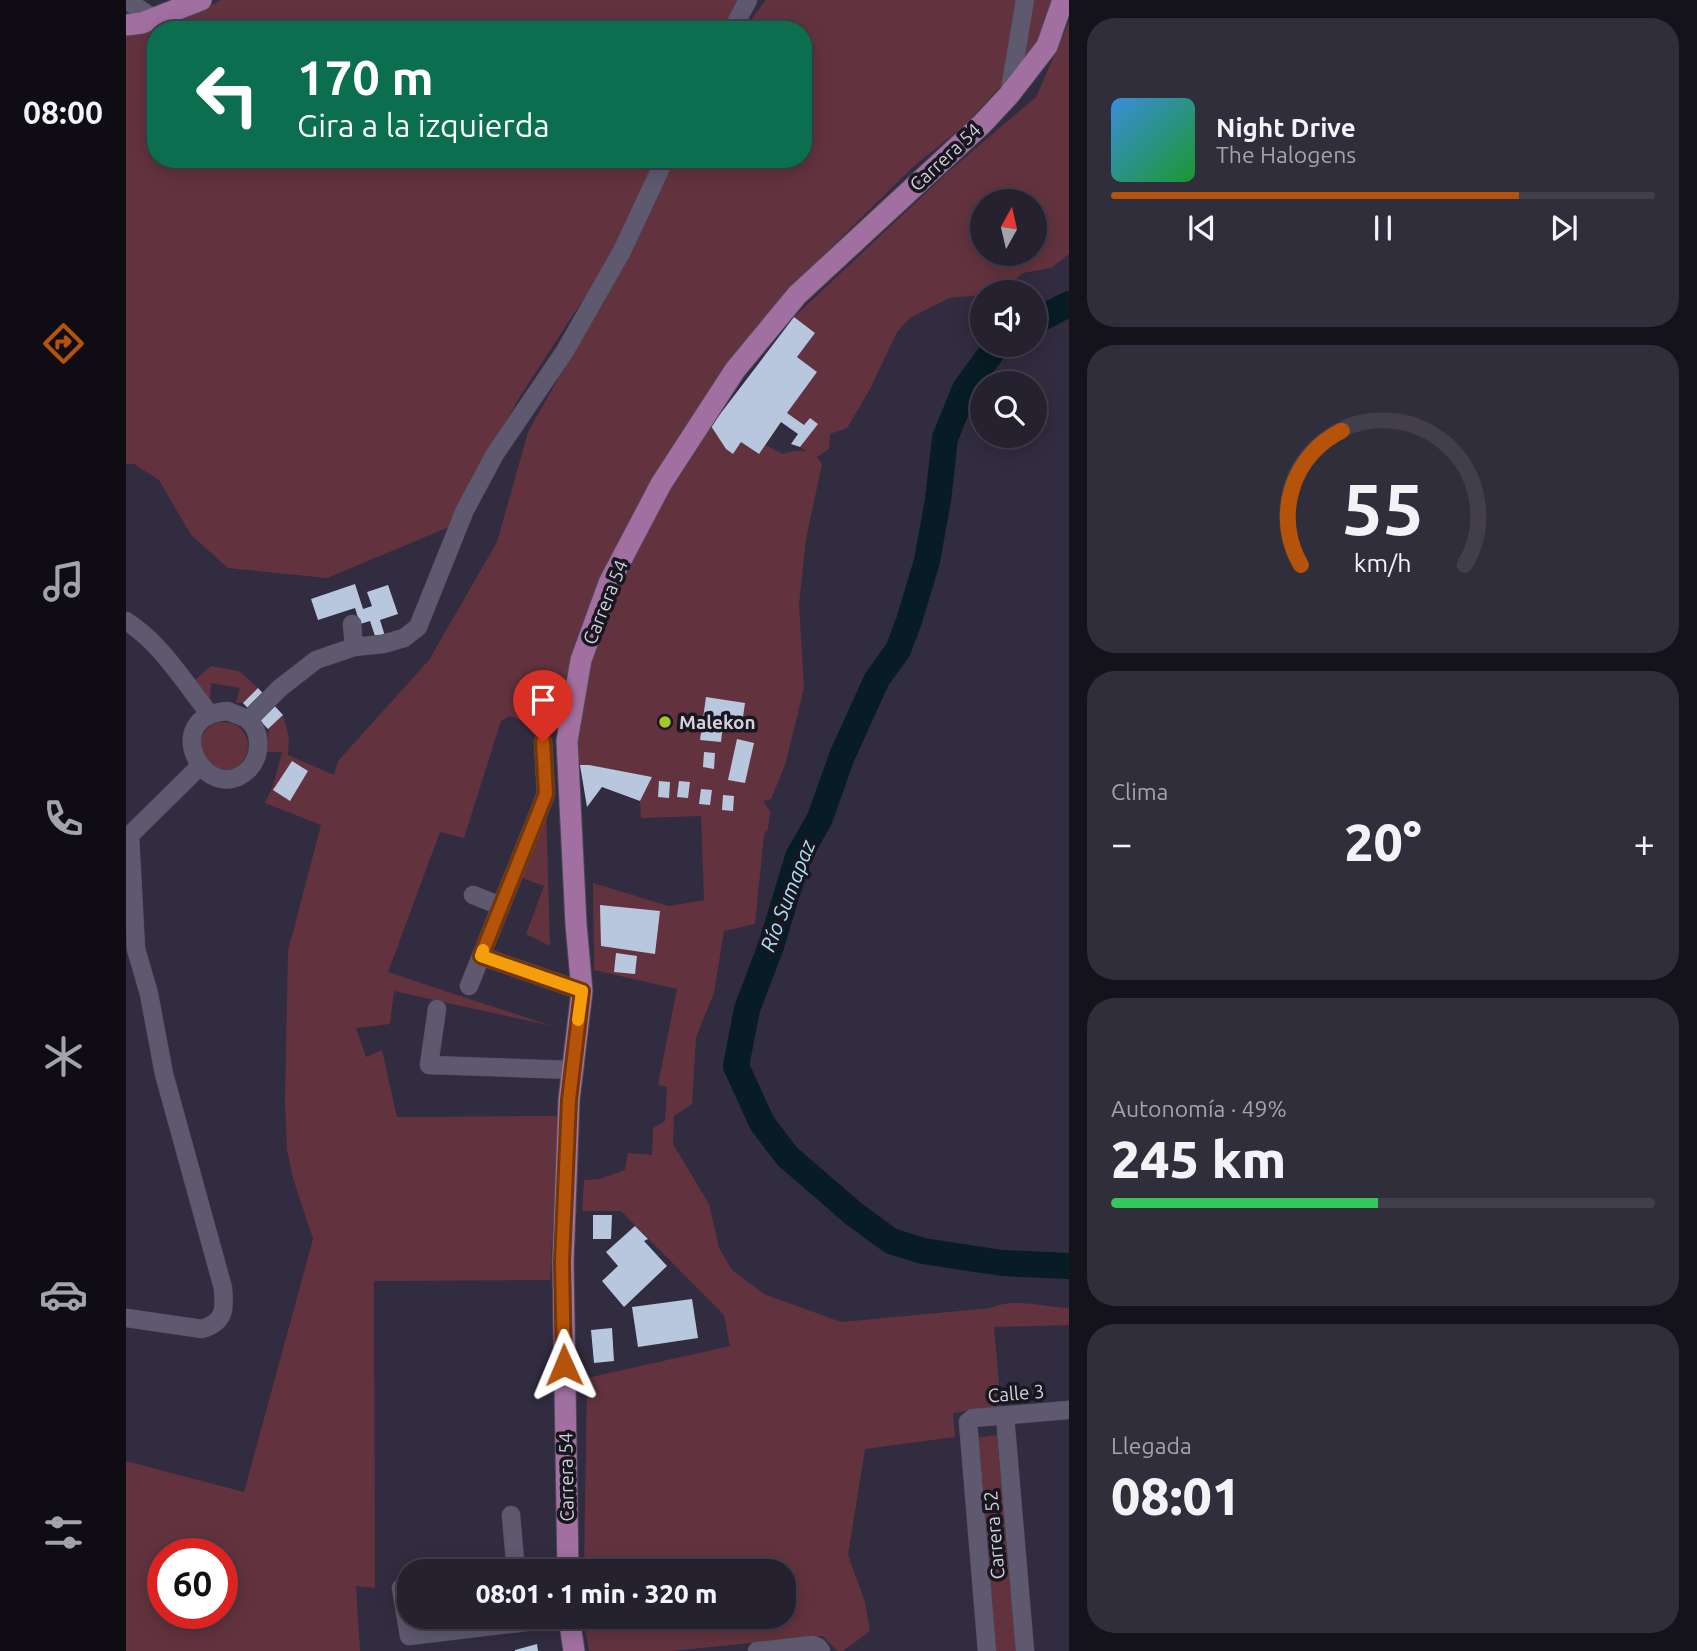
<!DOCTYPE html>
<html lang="es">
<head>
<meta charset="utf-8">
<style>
  :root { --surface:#25212f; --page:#312e3b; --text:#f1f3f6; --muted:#a3a3aa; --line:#423e4b; --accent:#b45309 }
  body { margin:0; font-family:Ubuntu,sans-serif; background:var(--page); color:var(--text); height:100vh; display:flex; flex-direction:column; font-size:26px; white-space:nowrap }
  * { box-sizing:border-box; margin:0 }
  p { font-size:23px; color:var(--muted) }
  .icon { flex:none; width:38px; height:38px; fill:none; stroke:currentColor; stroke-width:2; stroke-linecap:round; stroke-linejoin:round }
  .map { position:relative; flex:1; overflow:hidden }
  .panel { display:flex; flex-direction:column; gap:18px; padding:18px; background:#14121a; width:628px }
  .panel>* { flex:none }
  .hud { position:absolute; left:21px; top:21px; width:665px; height:147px; border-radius:28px; box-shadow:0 4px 18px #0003,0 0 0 2px var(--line); background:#0b6e4f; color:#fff; overflow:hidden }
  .needle { width:46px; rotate:8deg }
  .controls { position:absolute; left:844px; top:189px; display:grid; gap:14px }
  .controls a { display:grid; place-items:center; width:77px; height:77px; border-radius:50%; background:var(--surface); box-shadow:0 4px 18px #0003,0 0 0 2px var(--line); font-size:35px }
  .speed { position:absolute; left:21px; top:1538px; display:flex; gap:14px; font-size:35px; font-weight:700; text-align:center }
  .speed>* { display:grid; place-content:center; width:91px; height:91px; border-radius:50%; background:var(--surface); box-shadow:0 4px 18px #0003,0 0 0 2px var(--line); line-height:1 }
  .speed .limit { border:10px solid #d22; background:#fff; color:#111 }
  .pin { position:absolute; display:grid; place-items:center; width:60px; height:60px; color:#fff; margin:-72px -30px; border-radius:50% 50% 50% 0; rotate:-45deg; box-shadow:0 0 7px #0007 }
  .pin .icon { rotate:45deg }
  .me { position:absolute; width:77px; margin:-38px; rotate:359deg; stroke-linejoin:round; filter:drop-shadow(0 0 5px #0008) }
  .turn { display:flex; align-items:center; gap:24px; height:147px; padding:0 35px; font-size:32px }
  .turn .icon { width:91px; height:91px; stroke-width:2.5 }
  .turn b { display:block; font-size:49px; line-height:60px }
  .big { font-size:52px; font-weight:800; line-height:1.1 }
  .panel .widget { flex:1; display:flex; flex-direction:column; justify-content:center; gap:10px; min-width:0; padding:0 24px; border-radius:28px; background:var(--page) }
  .panel .dial { align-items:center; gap:0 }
  .dial svg { height:182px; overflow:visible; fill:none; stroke:var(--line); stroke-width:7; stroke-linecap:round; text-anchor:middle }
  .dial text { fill:var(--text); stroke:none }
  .song { display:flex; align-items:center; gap:21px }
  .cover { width:84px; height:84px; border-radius:10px; background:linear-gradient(135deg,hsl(210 70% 55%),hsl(130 70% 35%)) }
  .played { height:7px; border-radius:4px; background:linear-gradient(90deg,var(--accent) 75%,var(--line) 75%) }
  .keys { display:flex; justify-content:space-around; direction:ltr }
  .heat { display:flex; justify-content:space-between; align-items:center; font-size:38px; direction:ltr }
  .charge { height:10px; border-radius:5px; background:linear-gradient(90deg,#34c759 49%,var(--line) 0) }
  .trip { position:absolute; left:271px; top:1559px; width:399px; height:70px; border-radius:28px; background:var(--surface); box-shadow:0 4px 18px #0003,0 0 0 2px var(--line); font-weight:800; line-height:70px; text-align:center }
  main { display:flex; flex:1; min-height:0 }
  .tabs { display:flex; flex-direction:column; width:126px; justify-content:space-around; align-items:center; background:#0f0d13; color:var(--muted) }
  .tabs .icon { width:49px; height:49px }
  .tabs .on { color:var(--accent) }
  .tabs b { font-size:32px; color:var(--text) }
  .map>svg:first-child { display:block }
  .green { fill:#62333e; fill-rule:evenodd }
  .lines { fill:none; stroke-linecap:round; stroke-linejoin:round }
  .river { stroke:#071c24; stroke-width:26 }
  .building { fill:#b9c7de }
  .street-casing { stroke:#4d4959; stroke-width:19 }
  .primary-casing { stroke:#4d4959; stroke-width:23 }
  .street { stroke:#5e596f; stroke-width:18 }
  .primary { stroke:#a170a1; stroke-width:21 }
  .route-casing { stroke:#753606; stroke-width:18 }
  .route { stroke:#b45309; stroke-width:12 }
  .slow { stroke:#f59e0b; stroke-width:12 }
  .poi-dot { fill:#a5c823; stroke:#18161f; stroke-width:2.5 }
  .labels { text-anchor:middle; stroke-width:7; stroke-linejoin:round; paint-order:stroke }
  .street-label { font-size:19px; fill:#d3d0dc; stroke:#18161f }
  .poi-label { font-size:19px; font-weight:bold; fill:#d3d0dc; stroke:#18161f; text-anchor:start }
  .water-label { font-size:21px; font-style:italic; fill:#aae1f9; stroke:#18161f }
</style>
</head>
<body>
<main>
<nav class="tabs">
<b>08:00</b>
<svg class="icon on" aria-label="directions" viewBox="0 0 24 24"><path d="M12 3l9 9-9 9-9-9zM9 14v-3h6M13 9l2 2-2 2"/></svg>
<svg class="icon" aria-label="music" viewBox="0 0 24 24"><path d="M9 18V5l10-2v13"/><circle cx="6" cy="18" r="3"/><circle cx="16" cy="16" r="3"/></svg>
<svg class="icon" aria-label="phone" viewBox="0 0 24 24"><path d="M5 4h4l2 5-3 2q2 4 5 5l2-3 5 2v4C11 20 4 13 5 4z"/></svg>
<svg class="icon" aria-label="climate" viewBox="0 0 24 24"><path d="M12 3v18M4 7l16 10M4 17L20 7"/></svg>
<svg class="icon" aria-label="car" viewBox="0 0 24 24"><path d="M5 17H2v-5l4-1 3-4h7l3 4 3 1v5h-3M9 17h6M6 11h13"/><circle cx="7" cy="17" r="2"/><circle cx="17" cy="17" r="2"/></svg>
<svg class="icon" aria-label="filters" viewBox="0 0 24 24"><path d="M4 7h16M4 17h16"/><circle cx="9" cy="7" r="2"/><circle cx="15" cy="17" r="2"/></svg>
</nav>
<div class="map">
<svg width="943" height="1651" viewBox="0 0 943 1651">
  <rect width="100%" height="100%" fill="#312c3f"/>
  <g class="green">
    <path d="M95 0H613L611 11 597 30H30V159H529L490 249 393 398 323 527 201 578 102 568 65 535 33 480 8 464H0V37L61 18Z"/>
    <path d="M640 0H892L876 85 841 123 787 167 666 286 606 360 439 695 427 731 383 716 375 721 338 838 314 832 262 972 426 1026 268 991 264 1024 230 1028 240 1057 256 1050 271 1117 432 1116 424 1280 248 1281 249 1588 230 1586 234 1651H0V1461L118 1492 187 1239 167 1178 161 1149 159 1102 162 951 195 825 139 803 147 786 156 752H140L143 728 157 715 163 738 162 755 208 775 212 761 303 660 371 542 402 432 504 252 543 159H677V30H617ZM37 1554H96V1614H37Z"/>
    <path d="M908 0H926L918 30 895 68Z"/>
    <path d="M943 22V254L925 268 897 273 883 285 864 292H856V295L823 298 784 318 771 332 744 389 721 428 704 434 703 449 691 457 696 464 680 539 673 604 678 688 659 765 645 799 637 801 644 811 642 829 638 835 629 924 598 931 588 993 570 1037 566 1104 548 1116 547 1144 583 1204 593 1248 606 1270 638 1294 715 1322 865 1308C888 1297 918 1307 943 1308V1325L868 1327 875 1406 827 1413 829 1437 739 1449 722 1555 739 1602 744 1631 717 1651H712L696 1636 546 1651H463L457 1617H658V1572L458 1571 461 1378 604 1346 598 1315 495 1211H456L458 1180 473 1179 499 1170 502 1153 526 1155 527 1128 539 1121 541 1087 532 1085 551 989 468 970 467 883 543 906 578 900 575 816 515 818 514 801 526 777 454 765 448 729 478 613 540 484 585 426 600 449 607 454 615 442 632 454 639 445 657 454 667 451H680L674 447 691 424 684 418 678 425 661 413 691 372 671 357 689 333 668 317 822 172 910 97ZM856 201H908V254H856Z"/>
    <path d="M85 666 113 671 132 688 117 703 110 702 114 688 85 683 84 701 62 686Z"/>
    <circle cx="98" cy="746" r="24"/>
    <path d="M420 807 424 946 400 934 418 886 393 877Z"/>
    <path d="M871 1435 891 1651H869L850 1438Z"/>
  </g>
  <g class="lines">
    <g class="river">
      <path d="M908 322 943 304"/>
      <path d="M871 345 839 389 819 438 812 500 801 561 783 621 772 650 751 679 716 756 694 818 672 857 645 946 621 1009 610 1066 636 1123 661 1156 728 1214 765 1241 797 1251 876 1263 943 1266"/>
    </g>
  </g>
  <g class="building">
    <path d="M668 317 689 333 671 357 691 372 661 413 678 425 684 418 692 424 674 447 665 444 672 434 655 422 633 454 615 442 607 454 600 449 585 426Z"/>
    <path d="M229 584 237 609 246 606 241 592 262 585 272 614 254 620 259 636 250 639 244 621 234 624 229 608 192 620 185 599Z"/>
    <path d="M132 688 157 715 142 729 117 703Z"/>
    <path d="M580 697 619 703 617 717 598 714 595 742 574 740Z"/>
    <path d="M611 739 628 743 619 783 602 780Z"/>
    <path d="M578 752 589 753 588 769 577 767Z"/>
    <path d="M166 761 182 771 164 801 147 790Z"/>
    <path d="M454 765H463L526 777 514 801 476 787 461 807Z"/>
    <path d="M533 781 544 782 543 798 532 797Z"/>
    <path d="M553 781 564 782 562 798 551 797Z"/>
    <path d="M575 789 586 790 584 805 573 804Z"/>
    <path d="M597 795 608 796 607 811 596 810Z"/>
    <path d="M474 905 534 911 529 954 475 946Z"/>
    <path d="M490 953 511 956 509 974 488 972Z"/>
    <path d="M467 1215H486L485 1239H467Z"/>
    <path d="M509 1226 522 1239 518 1241 541 1266 498 1307 476 1281 492 1266 480 1252Z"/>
    <path d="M566 1299 572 1338 512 1347 506 1307Z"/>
    <path d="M486 1328 488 1361 468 1363 465 1330Z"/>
    <path d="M411 1644 412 1651H389V1650Z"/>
  </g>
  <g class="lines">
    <defs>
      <g id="street">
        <path d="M0 0 27 18"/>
        <path d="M606 30 622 0"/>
        <path d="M883 95 899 0"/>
        <path d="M0 621C34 642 58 682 83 713"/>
        <path d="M226 624 228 647"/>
        <path d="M102 711C108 714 117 716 122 720 136 732 135 756 123 769 81 810 30 716 102 711Z"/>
        <path d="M122 720 154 688 190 660 228 647 257 644 278 638 292 627 339 510 369 454 439 351 496 251 539 159"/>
        <path d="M0 839 73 767"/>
        <path d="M347 895 375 906"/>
        <path d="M355 956 456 991"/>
        <path d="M343 986 420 794 417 742"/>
        <path d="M311 1009 303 1065 446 1070"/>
        <path d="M0 1318 76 1329C99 1322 99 1309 97 1288L38 1074 23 994 10 949 4 836"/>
        <path d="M879 1416 899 1651"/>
        <path d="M385 1515 390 1572"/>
        <path d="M275 1588 283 1636 443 1617"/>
        <path d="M631 1651 687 1645 692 1647 695 1651"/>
        <path d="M861 1651 842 1422 847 1418 943 1410"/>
      </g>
      <g id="primary">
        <path d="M0 25 16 23 75 0"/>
        <path d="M442 1572 437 1262 443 1100 456 991 450 924 441 741 455 660 483 583 535 484 609 370 671 295 856 124 883 95 921 46 937 0"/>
        <path d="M443 1617 448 1651"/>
      </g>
    </defs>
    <use href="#street" class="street-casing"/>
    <use href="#primary" class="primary-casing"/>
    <use href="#street" class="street"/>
    <use href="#primary" class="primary"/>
  </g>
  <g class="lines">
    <defs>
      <path id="route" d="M417 742 420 794 355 956 456 991 443 1100 436 1262 438 1365"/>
    </defs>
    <use href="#route" class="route-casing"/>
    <use href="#route" class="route"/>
    <path class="slow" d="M357 950 355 956 456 991 452 1020"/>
  </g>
  <circle class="poi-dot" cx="539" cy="722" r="7"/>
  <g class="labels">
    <g class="street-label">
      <text transform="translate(819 157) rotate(-43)" y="7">Carrera 54</text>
      <text transform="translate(479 602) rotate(-68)" y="7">Carrera 54</text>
      <text transform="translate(890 1393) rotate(-5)" y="7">Calle 3</text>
      <text transform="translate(440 1477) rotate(-91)" y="7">Carrera 54</text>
      <text transform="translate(868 1535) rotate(-95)" y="7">Carrera 52</text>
    </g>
    <g class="poi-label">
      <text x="553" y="729">Malekon</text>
    </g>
    <g class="water-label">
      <text transform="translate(662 896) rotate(-69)" y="7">Río Sumapaz</text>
    </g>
  </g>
</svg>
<div class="controls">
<a><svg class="needle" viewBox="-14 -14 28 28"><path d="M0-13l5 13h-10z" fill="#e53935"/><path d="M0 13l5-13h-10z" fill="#a3a3aa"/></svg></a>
<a><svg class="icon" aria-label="sound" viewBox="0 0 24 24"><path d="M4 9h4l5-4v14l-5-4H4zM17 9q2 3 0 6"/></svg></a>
<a><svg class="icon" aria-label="search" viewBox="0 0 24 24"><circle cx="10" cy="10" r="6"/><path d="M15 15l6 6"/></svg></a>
</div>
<div class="speed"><div class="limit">60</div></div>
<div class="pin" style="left:417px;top:742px;background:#d93025"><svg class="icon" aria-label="arrive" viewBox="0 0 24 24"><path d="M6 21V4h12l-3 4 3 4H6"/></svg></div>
<svg class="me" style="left:438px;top:1365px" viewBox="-20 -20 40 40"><path d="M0-17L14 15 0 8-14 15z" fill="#b45309" stroke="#fff" stroke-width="4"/></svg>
<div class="trip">08:01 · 1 min · 320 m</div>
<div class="hud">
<div class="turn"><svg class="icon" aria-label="left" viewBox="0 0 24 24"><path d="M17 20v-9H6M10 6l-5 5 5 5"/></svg><div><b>170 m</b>Gira a la izquierda</div></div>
</div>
</div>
<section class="panel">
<div class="widget">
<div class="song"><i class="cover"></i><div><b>Night Drive</b><p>The Halogens</p></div></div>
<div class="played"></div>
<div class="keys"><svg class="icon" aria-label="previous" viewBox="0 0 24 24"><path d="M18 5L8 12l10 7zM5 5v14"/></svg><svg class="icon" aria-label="pause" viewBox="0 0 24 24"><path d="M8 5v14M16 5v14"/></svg><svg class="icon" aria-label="next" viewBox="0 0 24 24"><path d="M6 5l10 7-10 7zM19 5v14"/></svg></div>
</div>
<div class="widget dial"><svg viewBox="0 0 100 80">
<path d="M14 69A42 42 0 1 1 86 69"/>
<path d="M14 69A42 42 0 0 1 32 10" stroke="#b45309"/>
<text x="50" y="56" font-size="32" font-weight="700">55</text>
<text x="50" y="72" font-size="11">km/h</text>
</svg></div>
<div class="widget"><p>Clima</p>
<div class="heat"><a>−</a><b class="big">20°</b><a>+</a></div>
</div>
<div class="widget"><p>Autonomía · 49%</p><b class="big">245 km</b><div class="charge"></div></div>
<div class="widget"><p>Llegada</p><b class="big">08:01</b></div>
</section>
</main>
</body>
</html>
